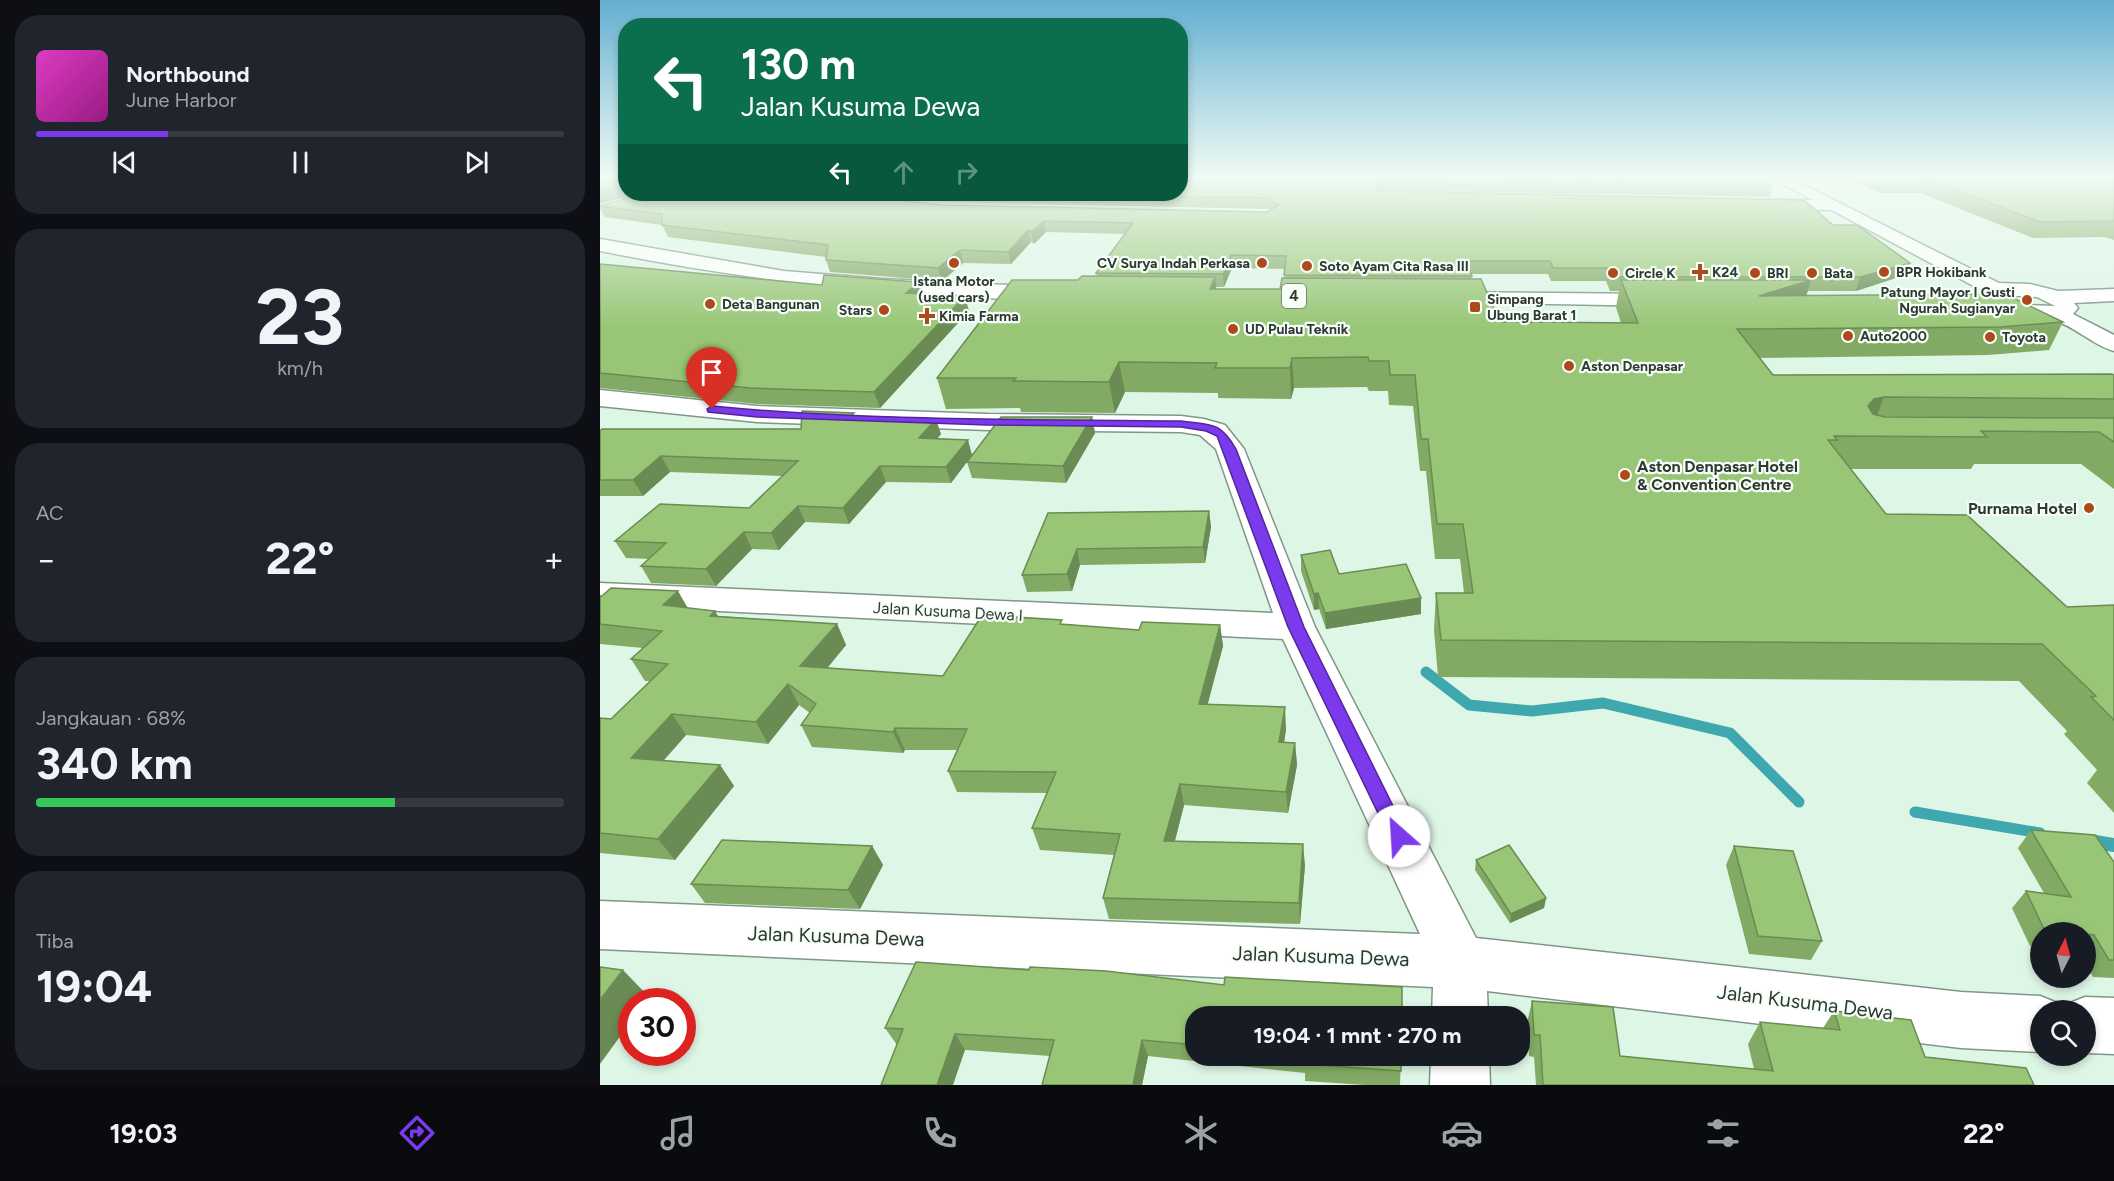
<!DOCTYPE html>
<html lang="id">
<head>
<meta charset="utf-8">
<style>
  :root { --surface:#171b24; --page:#20242c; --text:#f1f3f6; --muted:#9ea1a6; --line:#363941; --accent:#7c3aed }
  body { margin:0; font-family:Figtree,sans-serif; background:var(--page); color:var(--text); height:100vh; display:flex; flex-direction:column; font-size:22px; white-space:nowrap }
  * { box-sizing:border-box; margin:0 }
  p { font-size:20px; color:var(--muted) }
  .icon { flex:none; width:33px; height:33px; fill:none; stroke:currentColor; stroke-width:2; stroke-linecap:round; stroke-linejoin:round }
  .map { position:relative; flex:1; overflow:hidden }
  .drawer { display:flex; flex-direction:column; gap:15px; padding:15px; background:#0d0f14; width:600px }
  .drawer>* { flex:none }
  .hud { position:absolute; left:18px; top:18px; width:570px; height:183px; border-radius:24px; box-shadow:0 3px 9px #0003; background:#0b6e4f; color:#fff; overflow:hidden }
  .needle { width:39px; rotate:6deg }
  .controls { position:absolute; left:1430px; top:922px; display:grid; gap:12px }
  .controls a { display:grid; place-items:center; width:66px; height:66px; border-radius:50%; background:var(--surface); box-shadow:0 3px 9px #0003; font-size:30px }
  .speed { position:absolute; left:18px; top:988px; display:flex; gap:12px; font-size:30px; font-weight:700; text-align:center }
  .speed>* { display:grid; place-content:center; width:78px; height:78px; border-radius:50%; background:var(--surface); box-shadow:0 3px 9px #0003; line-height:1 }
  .speed .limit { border:9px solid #d22; background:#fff; color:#111 }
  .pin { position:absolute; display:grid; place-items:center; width:51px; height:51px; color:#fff; margin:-62px -26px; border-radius:50% 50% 50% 0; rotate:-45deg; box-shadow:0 0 6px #0007 }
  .pin .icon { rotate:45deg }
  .me { position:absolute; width:66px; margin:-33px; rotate:334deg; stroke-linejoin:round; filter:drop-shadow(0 0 4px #0008) }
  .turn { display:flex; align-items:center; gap:21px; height:126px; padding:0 24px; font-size:27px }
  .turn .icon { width:78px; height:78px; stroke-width:2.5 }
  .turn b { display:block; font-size:42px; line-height:51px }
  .lanes { display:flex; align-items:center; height:57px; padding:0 24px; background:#0003; justify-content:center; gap:30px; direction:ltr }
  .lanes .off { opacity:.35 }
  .big { font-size:45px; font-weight:700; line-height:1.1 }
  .drawer .tile { flex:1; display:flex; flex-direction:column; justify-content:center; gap:9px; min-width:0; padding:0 21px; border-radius:24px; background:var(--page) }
  .drawer .dial { align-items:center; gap:0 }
  .dial b { font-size:78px; line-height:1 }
  .song { display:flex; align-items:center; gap:18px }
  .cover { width:72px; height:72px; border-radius:9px; background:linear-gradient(135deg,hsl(310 70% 55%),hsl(310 70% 35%)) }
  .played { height:6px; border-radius:3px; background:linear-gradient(90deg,var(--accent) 25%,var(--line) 25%) }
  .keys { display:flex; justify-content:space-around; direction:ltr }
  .heat { display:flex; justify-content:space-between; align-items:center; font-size:33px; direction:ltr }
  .charge { height:9px; border-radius:4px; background:linear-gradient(90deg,#34c759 68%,var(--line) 0) }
  .trip { position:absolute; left:585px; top:1006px; width:345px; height:60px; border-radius:24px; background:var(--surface); box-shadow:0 3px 9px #0003; font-weight:700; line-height:60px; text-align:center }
  .dock { display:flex; height:96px; justify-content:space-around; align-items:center; background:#090b0e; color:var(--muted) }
  .dock .icon { width:42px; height:42px }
  .dock .on { color:var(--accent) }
  .dock b { font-size:27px; color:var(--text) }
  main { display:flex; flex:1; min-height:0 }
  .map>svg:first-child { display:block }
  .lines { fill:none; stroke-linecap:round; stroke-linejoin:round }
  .stream-far1 { stroke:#3fa7ae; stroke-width:11 }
  .stream { stroke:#3fa7ae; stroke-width:14 }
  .minor-casing { stroke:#809687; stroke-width:3 }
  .highway-casing { stroke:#809687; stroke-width:3 }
  .minor { fill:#fff; fill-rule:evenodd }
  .highway { fill:#fff; fill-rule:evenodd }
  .wall { fill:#83aa65; fill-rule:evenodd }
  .shaded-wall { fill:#6a8b53 }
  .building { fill:#98c676; stroke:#6a8b53; stroke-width:1.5 }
  .route { fill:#7c3aed; stroke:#51269a; stroke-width:1.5 }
  .poi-dot { fill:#ae491b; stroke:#f5fff8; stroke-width:2 }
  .labels { text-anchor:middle; stroke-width:4.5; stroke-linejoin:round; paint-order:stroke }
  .far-poi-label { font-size:14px; font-weight:bold; fill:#2f3932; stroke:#f5fff8; text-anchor:start }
  .shield { fill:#f5fff8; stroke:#6a746d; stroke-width:1.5 }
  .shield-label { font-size:15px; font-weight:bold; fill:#2f3932 }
  .poi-label { font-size:16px; font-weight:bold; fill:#2f3932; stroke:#f5fff8; text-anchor:start }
  .street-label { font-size:16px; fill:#2f3932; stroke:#f5fff8 }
  .near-street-label { font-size:20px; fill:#2f3932; stroke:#f5fff8 }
</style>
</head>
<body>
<main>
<section class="drawer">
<div class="tile">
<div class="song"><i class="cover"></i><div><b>Northbound</b><p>June Harbor</p></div></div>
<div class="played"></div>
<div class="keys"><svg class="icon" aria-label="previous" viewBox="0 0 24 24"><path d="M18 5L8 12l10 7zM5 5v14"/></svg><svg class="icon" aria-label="pause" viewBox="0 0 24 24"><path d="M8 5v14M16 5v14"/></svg><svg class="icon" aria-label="next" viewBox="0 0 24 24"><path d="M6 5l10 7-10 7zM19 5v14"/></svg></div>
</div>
<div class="tile dial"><b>23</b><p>km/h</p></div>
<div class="tile"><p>AC</p>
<div class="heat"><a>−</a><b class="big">22°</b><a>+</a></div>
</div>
<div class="tile"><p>Jangkauan · 68%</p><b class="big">340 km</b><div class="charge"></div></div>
<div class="tile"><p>Tiba</p><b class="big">19:04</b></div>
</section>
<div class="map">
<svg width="1514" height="1085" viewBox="0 0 1514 1085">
  <rect width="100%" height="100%" fill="#def6e6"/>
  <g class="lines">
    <g class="stream-far1">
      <path d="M826 672 869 705 932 711 1003 703 1130 733 1199 802"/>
      <path d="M1315 812 1440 833"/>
    </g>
    <path class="stream" d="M1489 841 1514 845"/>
    <defs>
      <g id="minor">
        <path d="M1157 176H1183C1177 183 1161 183 1157 176Z"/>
        <path d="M1165 200H1232L1240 205 1232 210 1159 209 1157 205Z"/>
        <path d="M0 390 157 406 388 414 581 416 604 419 625 425 644 449 715 627 876 938 1361 992 1440 996 1460 1004 1463 1011 1465 1005 1485 997 1514 998V1054L1485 1053V1011H1440V1052L1361 1048 887 991 888 1017H832L833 987 0 949V901L820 934 683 639 0 605V583L673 613 616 449 600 435 581 432 388 430 157 422 0 406Z"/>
        <path d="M831 1056H889L890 1085H830Z"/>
      </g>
      <g id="highway">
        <path d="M1168 176H1186L1399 283 1430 284 1458 291 1514 289V301L1474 303 1478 308 1473 314 1514 335V351C1492 345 1474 325 1452 320 1428 314 1395 320 1378 296L1381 290ZM1401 295 1437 297 1455 306 1427 305Z"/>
        <path d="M0 239 184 271 283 279 448 287 455 289 458 293 455 297C429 304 388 297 360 296 237 291 121 275 0 251Z"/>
        <path d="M844 292 1063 294 1071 295 1074 300 1071 305 1063 306 837 302 833 298 837 294Z"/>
      </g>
    </defs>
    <use href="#minor" class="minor-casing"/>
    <use href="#highway" class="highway-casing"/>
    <use href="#minor" class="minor"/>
    <use href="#highway" class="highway"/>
  </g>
  <g class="wall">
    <path d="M580 176 1172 186 1170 197 786 190 782 191 1233 225 1305 275 1256 291H1208L1206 295 1463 322 1449 350 1388 355 1159 358 1173 375H1514V489L1481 464H1374L1371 469H1251L1286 514 1467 607 1514 605V813L1487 783 1497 770 1464 734 1467 731 1419 681 838 677 834 630 836 593H864L860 559H835L826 471H820L813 406 789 405 788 391H769L767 387 694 388 691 399 618 398V393L525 392 515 413 421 412 420 408 346 409 337 378 478 280 497 276 496 273 525 234 446 232 434 244 431 242 411 264 363 263 342 281 230 272 226 260V257L68 237 62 225 4 217 0 208V205H341L667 212 670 210 669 209 344 202 274 194H580ZM632 268 685 269 684 278 680 289H616V287H624ZM871 274H948L951 281H1006L1010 291H1019L1016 307 1021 323 900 322 872 279Z"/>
    <path d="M1241 176H1514V240L1504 237 1433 238 1320 193H1280Z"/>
    <path d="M0 264 222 285 319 282 323 294 369 311 280 408 157 404 0 388Z"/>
    <path d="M256 416 341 434 337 439 372 454 492 417 495 433 466 483 372 478 367 462 351 483 286 482 249 524 205 522 179 550 152 549 116 586 51 583 41 566 49 559 26 558 15 541 149 508 182 476 70 472 43 496H0V431L201 429Z"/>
    <path d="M609 511 611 527 605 563 480 565 472 591 427 592 422 575 448 513Z"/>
    <path d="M701 555 739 574 821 598V614L726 629 719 609 714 610 701 571Z"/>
    <path d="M0 596 88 608 118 616 237 624 246 645 227 668 343 676 463 624 539 630 620 625 623 646 607 705 686 729 684 742 695 743 697 765 688 813 584 805 575 841 705 865 700 924 509 919 503 898 514 855 440 850 432 828 447 793 357 792 348 771 357 750H305L303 753 212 747 201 725 210 713 199 705 168 744 86 735 64 760 120 765 134 786 75 860 0 853V718L11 719 50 681H45L31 659 43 648 0 644Z"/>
    <path d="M1431 830 1514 862V978L1493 977 1485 963V933H1440V947L1430 946 1412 908 1426 891 1444 893 1418 848Z"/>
    <path d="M272 846 283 865 260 909 105 903 91 884Z"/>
    <path d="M1134 846 1222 941 1211 960 1149 954 1126 865Z"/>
    <path d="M876 860 946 898 944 908 910 923 875 870Z"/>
    <path d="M624 985 802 987 596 1017V1056H801L800 1085H765L705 1081V1073L548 1056 542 1085H442L450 1056 297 1045 285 1028Z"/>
    <path d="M932 1001 1020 1056 1154 1069 1148 1044 1160 1022 1223 1028 1234 1011 1325 1057 1434 1085H936L934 1057 929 1056 927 1023Z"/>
  </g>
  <g class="shaded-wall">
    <path d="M786 179V190L778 193 776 187 778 182Z"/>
    <path d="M26 184V194H35L0 204V191Z"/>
    <path d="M444 221 446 232 434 244 431 232Z"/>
    <path d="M428 230 431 242 411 264 408 252Z"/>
    <path d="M360 250 363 263 342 281 338 268Z"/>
    <path d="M631 255 632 268 624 287 623 274Z"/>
    <path d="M1310 263 1305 275 1256 291 1260 277Z"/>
    <path d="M615 277 618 304 610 289Z"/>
    <path d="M1211 280 1203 307 1159 296Z"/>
    <path d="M319 282 323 296 306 293Z"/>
    <path d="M365 296 369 311 280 408 274 392Z"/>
    <path d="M692 358 694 388 691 399 690 368Z"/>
    <path d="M519 362 525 392 515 413 509 382Z"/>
    <path d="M1284 397 1272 429 1262 431 1256 438 1268 406 1274 399Z"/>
    <path d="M492 417 495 433 466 483 463 466Z"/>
    <path d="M336 419 341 434 324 453 319 438Z"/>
    <path d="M368 440 372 455 351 483 346 467Z"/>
    <path d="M61 456 70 472 43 496 33 480Z"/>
    <path d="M280 466 286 482 249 524 243 508Z"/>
    <path d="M198 506 205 522 179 550 171 533Z"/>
    <path d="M609 511 611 527 605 563 603 547Z"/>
    <path d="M144 532 152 549 116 586 106 569Z"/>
    <path d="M477 549 480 565 472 591 467 574Z"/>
    <path d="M78 591 90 612 63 605Z"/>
    <path d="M718 593 719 609 714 610V594Z"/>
    <path d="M821 598V614L726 629 725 613Z"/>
    <path d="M115 611 127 632 110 616Z"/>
    <path d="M237 624 246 645 211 688 200 666Z"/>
    <path d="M620 625 623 646 602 726 599 704Z"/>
    <path d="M188 684 199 705 168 744 156 722Z"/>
    <path d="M685 707 686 729 681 764 679 742Z"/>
    <path d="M72 714 86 735 47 779 31 758Z"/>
    <path d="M295 728 305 750 303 753 293 732Z"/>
    <path d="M695 743 697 765 688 813 686 792Z"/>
    <path d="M120 765 134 786 75 860 58 839Z"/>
    <path d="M580 784 584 805 569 863 564 841Z"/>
    <path d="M703 844 705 865 700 924 699 903Z"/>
    <path d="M272 846 283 865 260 909 248 890Z"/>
    <path d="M946 898 944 908 910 923 911 914Z"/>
    <path d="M23 970 49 997 45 1002H32V1020L0 1064V1000Z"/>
    <path d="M355 1034 365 1050 353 1085H337Z"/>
    <path d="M542 1040 548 1056 542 1085H533Z"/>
  </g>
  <g class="building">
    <path d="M0 176H26V184L0 191Z"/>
    <path d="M580 176H1159L1172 186 786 179 778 182 776 187 780 191 1204 200 1233 225H1257L1310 263 1260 277H1012L1008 268H953L950 261H866L872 276 684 275 686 256 631 255 623 274 496 273 533 223 444 221 431 232 428 230 408 252 360 250 338 268 226 260 228 245 62 225V214L0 206 40 194H248L341 205 667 212 679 205 668 198 474 194H580Z"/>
    <path d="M1280 176H1514V221L1440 222 1326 178H1285Z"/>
    <path d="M0 264 222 285 224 275 319 282 306 293 365 296 274 392 150 388 0 373Z"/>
    <path d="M482 276 615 277 610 289H680L682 278 881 279 900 322H918L1038 323 1021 280H1211L1159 296 1405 294 1463 322 1401 327 1137 329 1173 375 1512 374 1514 375V399L1284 397 1274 399 1268 406 1273 414 1285 417 1514 418V442L1499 432 1381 431 1387 437 1234 436 1237 440H1228L1286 514 1367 515 1467 607 1514 605V720L1491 697 1496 696 1442 644 841 640 836 593H873L863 524H837L828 439H821L815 375H790L789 361H769L768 357 692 358 690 368H615L617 363 519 362 509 382 413 381 416 378H337L412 280H478Z"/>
    <path d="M202 411 254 413 251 416 336 419 319 438 368 440 346 467 280 466 243 508 198 506 171 533 144 532 106 569 41 566 66 543 15 541 60 504 149 508 198 461 61 456 33 480H0V431L2 429H201Z"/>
    <path d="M401 417H492L463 466 367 462Z"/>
    <path d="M609 511 603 547 477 549 467 574 422 575 448 513Z"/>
    <path d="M730 550 739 574 806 564 821 598 725 613 718 593 714 594 701 555Z"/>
    <path d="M11 588 78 591 63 605 115 611 110 616 237 624 200 666 343 676 382 615 462 620 460 624 539 630 542 622 620 625 599 704 685 707 679 742 695 743 686 792 580 784 564 841 703 844 699 903 503 898 520 834 432 828 456 772 348 771 367 729 295 728 293 732 201 725 216 704 188 684 156 722 72 714 31 758 120 765 58 839 0 833V718L11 719 68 664 31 659 62 631 0 624V596H2Z"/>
    <path d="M1431 830 1495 835 1514 862V960H1509L1494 935 1485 934V933L1444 929 1426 891 1471 897Z"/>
    <path d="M122 840 272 846 248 890 91 884Z"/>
    <path d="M909 845 946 898 911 914 876 860Z"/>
    <path d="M1134 846 1193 851 1222 941 1158 936Z"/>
    <path d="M316 962 429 970 430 967 506 971 624 985 625 977 802 987V1017H596V1045L542 1040 533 1085H442L454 1040 355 1034 337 1085H281L303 1029 285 1028Z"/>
    <path d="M0 967 23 970 0 1000Z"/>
    <path d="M932 1001 1013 1007 1020 1056 1173 1071 1160 1022 1240 1030 1234 1011 1311 1020 1325 1057 1426 1068 1434 1085H943L940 1035H934Z"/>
    <path d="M696 1056H801V1071L704 1064 705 1057Z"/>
  </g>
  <linearGradient id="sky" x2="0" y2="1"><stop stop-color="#64afd1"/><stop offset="0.54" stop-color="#f0fbf4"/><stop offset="1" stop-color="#f0fbf4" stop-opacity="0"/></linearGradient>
  <rect width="1514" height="328" fill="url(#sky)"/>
  <path class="route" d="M112 406C267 421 425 419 581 421 611 425 620 421 636 449L704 627 808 836 806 842 799 844 792 842 688 627 617 436 606 431 581 427 387 425 157 417 108 412 107 409Z"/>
  <g class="poi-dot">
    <circle cx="354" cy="263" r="6"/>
    <circle cx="662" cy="263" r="6"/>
    <circle cx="707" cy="266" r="6"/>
    <path d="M1097 263h6v6h6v6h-6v6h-6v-6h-6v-6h6z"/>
    <circle cx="1284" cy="272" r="6"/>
    <circle cx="1013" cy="273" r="6"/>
    <circle cx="1155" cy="273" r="6"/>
    <circle cx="1212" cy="273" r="6"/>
    <circle cx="1427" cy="300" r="6"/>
    <circle cx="110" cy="304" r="6"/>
    <rect x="869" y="301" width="12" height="12" rx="3"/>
    <circle cx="284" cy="310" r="6"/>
    <path d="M324 307h6v6h6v6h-6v6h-6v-6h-6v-6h6z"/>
    <circle cx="633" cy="329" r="6"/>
    <circle cx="1248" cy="336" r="6"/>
    <circle cx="1390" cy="337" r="6"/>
    <circle cx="969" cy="366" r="6"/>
    <circle cx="1025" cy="475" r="6"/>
    <circle cx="1489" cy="508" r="6"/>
  </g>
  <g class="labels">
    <g class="far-poi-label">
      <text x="650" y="268" text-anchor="end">CV Surya Indah Perkasa</text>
      <text x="719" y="271">Soto Ayam Cita Rasa III</text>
      <text x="1112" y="277">K24</text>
      <text x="1296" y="277">BPR Hokibank</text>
      <text x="1025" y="278">Circle K</text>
      <text x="1167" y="278">BRI</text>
      <text x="1224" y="278">Bata</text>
      <text x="354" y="286" text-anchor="middle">Istana Motor<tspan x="354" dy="16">(used cars)</tspan></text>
      <text x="1415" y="297" text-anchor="end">Patung Mayor I Gusti<tspan x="1415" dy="16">Ngurah Sugianyar</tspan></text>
      <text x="887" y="304">Simpang<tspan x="887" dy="16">Ubung Barat 1</tspan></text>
      <text x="122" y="309">Deta Bangunan</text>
      <text x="272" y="315" text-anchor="end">Stars</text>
      <text x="339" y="321">Kimia Farma</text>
      <text x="645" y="334">UD Pulau Teknik</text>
      <text x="1260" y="341">Auto2000</text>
      <text x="1402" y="342">Toyota</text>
      <text x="981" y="371">Aston Denpasar</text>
    </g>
    <rect class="shield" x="682" y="284" width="24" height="24" rx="4.5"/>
    <g class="shield-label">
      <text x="694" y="301">4</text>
    </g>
    <g class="poi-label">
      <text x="1037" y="472">Aston Denpasar Hotel<tspan x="1037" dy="18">&amp; Convention Centre</tspan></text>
      <text x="1477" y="514" text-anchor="end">Purnama Hotel</text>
    </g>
    <g class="street-label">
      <text transform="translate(348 611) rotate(3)" y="6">Jalan Kusuma Dewa I</text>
    </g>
    <g class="near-street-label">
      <text transform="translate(236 936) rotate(2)" y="7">Jalan Kusuma Dewa</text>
      <text transform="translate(721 956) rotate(2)" y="7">Jalan Kusuma Dewa</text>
      <text transform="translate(1205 1002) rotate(7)" y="7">Jalan Kusuma Dewa</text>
    </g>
  </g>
</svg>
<div class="controls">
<a><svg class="needle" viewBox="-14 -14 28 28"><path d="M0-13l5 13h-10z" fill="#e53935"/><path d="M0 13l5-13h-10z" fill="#9ea1a6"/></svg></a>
<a><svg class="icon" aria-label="search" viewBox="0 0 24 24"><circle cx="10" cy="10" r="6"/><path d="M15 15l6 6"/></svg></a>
</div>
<div class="speed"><div class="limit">30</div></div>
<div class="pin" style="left:112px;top:409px;background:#d93025"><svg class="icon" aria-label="arrive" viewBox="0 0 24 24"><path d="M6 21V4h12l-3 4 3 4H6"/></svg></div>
<svg class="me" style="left:799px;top:836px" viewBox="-20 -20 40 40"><circle r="19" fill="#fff"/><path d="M0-13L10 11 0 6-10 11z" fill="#7c3aed"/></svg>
<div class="trip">19:04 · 1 mnt · 270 m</div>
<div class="hud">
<div class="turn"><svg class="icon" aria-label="left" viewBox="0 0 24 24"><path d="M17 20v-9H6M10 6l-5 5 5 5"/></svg><div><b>130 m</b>Jalan Kusuma Dewa</div></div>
<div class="lanes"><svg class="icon" aria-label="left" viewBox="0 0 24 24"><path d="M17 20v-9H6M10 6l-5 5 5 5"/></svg><svg class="icon off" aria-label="ahead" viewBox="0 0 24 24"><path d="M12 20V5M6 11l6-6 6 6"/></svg><svg class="icon off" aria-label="right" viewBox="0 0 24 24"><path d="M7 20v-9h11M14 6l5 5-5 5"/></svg></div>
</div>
</div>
</main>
<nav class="dock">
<b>19:03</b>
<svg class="icon on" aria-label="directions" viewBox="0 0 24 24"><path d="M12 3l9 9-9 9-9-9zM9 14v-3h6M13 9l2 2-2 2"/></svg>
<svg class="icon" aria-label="music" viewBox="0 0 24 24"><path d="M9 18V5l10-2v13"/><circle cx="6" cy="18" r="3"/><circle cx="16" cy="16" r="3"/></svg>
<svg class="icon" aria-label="phone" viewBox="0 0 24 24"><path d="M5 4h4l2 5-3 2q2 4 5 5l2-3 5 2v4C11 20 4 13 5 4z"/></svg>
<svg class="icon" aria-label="climate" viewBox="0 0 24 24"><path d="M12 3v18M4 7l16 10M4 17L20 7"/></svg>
<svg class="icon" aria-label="car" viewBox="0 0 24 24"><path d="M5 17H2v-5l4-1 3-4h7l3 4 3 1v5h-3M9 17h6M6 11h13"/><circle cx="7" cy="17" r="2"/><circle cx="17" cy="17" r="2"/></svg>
<svg class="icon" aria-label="filters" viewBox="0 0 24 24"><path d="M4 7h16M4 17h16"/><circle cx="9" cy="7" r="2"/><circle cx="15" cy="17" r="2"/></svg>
<b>22°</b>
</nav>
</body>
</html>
